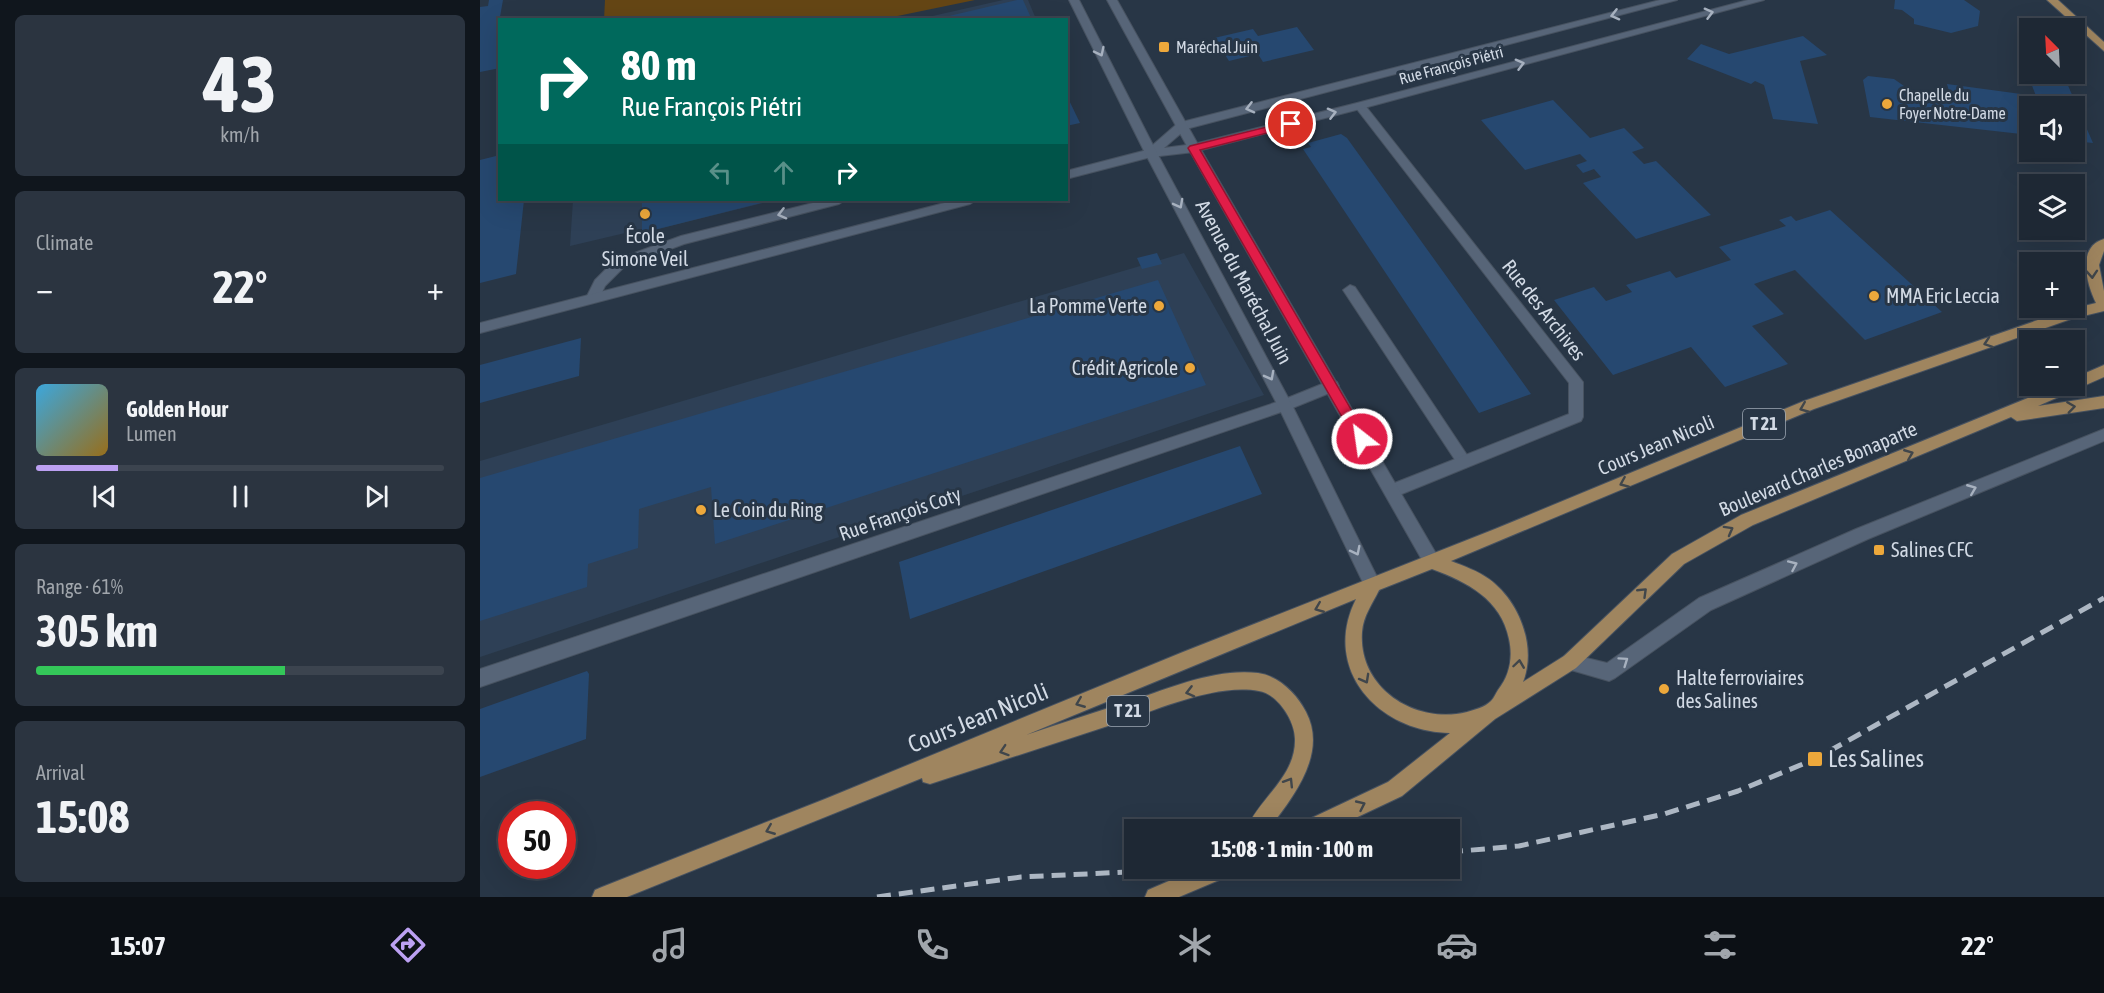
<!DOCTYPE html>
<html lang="en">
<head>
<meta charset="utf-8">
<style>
  :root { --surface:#1e2834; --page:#2b3440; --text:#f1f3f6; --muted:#a1a6ac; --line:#3c444f; --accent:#bca0f2 }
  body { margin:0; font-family:"Asap Condensed",sans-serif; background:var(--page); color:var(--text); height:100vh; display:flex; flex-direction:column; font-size:22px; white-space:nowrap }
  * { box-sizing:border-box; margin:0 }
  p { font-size:20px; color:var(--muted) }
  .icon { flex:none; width:33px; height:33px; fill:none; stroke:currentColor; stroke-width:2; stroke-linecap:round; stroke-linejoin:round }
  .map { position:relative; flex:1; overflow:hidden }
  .sheet { display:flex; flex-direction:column; gap:15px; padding:15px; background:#10161d; width:480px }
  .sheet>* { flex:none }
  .guide { position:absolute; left:18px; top:18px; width:570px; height:183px; border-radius:0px; box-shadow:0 6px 24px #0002,0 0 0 2px var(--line); background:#00695c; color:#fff; overflow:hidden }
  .needle { width:39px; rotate:336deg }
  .fabs { position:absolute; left:1539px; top:18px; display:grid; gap:12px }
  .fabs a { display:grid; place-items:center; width:66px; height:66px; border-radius:0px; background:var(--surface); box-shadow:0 6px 24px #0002,0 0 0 2px var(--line); font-size:30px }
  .speed { position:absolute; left:18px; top:801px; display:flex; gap:12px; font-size:30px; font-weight:700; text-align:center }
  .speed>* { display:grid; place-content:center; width:78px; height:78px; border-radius:50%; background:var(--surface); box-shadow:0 6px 24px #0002,0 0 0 2px var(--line); line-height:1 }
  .speed .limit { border:9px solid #d22; background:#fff; color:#111 }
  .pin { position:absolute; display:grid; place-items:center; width:51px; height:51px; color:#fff; margin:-26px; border:3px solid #fff; border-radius:50%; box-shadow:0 2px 6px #0007 }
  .me { position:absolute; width:66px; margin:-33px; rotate:330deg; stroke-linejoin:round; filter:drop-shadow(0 0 4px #0008) }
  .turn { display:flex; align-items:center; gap:21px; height:126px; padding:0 24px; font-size:27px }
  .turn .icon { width:78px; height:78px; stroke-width:2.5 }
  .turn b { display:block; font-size:42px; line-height:51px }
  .lanes { display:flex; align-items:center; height:57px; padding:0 24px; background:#0003; justify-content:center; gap:30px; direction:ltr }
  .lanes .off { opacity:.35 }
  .big { font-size:45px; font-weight:700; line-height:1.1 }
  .sheet .card { flex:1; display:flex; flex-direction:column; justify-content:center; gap:9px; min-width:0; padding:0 21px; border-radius:9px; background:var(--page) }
  .sheet .dial { align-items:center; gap:0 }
  .dial b { font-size:78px; line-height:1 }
  .song { display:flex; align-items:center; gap:18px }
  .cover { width:72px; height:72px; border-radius:9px; background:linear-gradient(135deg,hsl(200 70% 55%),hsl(40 70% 35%)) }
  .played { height:6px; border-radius:3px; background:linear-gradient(90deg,var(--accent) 20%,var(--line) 20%) }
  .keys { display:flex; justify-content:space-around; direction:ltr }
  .heat { display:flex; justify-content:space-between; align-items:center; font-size:33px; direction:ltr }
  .charge { height:9px; border-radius:4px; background:linear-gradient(90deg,#34c759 61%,var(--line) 0) }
  .trip { position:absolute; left:644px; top:819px; width:336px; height:60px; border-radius:0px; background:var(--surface); box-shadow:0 6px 24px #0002,0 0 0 2px var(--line); font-weight:700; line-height:60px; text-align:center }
  .tab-bar { display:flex; height:96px; justify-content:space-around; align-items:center; background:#0c1015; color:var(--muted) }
  .tab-bar .icon { width:42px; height:42px }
  .tab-bar .on { color:var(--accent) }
  .tab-bar b { font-size:27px; color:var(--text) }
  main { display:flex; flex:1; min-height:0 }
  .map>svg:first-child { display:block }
  .built { fill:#2e4056 }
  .green { fill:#654615 }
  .building { fill:#264870 }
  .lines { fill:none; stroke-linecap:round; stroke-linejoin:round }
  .service-casing { stroke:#475260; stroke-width:2 }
  .minor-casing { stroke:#475260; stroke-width:2 }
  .tertiary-casing { stroke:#475260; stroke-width:2 }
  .secondary-casing { stroke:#475260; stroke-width:2 }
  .primary-casing { stroke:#475260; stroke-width:2 }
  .service { fill:#576578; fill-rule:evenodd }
  .minor { fill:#576578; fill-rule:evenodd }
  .tertiary { fill:#576578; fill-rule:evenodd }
  .secondary { fill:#576578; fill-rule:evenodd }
  .primary { fill:#9f855f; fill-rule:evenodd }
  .rail { stroke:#adb7c3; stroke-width:5; stroke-dasharray:14 8; stroke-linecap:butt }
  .oneway { stroke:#a7b1bf }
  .oneway2 { stroke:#40464b }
  .route { fill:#e11d48; stroke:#92132f; stroke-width:1.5 }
  .poi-dot { fill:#eda83b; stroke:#283646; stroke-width:2 }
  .labels { text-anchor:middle; stroke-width:6; stroke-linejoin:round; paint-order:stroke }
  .far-poi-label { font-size:16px; fill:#d2dae5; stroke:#283646; text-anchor:start }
  .far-street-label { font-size:16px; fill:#d2dae5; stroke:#283646 }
  .shield { fill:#283646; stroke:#9fa9b5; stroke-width:1.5 }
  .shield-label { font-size:18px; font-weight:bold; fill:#d2dae5 }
  .poi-label { font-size:20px; fill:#d2dae5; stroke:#283646; text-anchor:start }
  .street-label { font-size:20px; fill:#d2dae5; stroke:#283646 }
  .near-street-label { font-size:24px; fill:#d2dae5; stroke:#283646 }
  .near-poi-label { font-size:24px; fill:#d2dae5; stroke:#283646; text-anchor:start }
</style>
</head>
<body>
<main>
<section class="sheet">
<div class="card dial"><b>43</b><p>km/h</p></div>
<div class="card"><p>Climate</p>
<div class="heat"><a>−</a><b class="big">22°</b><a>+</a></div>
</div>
<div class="card">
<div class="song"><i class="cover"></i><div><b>Golden Hour</b><p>Lumen</p></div></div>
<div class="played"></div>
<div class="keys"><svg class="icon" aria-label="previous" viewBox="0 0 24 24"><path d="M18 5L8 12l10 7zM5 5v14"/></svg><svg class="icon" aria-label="pause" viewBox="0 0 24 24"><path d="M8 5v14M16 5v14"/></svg><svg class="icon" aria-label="next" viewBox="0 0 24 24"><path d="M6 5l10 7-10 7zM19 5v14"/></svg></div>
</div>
<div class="card"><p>Range · 61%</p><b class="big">305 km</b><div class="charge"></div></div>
<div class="card"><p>Arrival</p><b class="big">15:08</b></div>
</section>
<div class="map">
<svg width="1624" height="897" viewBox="0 0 1624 897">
  <rect width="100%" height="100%" fill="#283646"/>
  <g class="built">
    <path d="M523 0H548L556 19 435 20Z"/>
    <path d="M93 200H295L162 233V229L90 246Z"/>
    <path d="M704 253 784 395 0 657V461Z"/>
  </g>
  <path class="green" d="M125 0H495L403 19 124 20Z"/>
  <g class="building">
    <path d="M9 0H23L18 28 20 68 0 72V7L8 6Z"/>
    <path d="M537 0H543L552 20H452Z"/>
    <path d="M1415 0H1484L1500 11 1498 26 1471 33 1434 24V19L1422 10 1414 9Z"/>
    <path d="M817 27 834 50 783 62 778 54 749 61 734 38 773 29 778 36Z"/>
    <path d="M1323 36 1347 55 1320 61 1338 124 1293 119 1284 85 1275 81 1271 84 1207 59 1221 44 1249 54Z"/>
    <path d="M1540 54 1550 55V74H1583L1613 143 1594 141V106H1550V135L1390 117 1383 80 1388 76 1414 79 1424 86 1425 92 1471 98 1467 84 1556 96Z"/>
    <path d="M586 94 600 123 586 126Z"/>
    <path d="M1073 100 1110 138 1144 128 1164 148 1152 152 1164 164 1176 161 1231 215 1156 239 1103 183 1121 177 1114 169 1103 173 1096 165 1107 161 1100 154 1045 170 1001 120Z"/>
    <path d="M861 134 867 138 1051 394 999 413 823 149 831 147 828 143Z"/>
    <path d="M20 155V200H44L36 274 0 283V160Z"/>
    <path d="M162 200H293L162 233Z"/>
    <path d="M1350 210 1462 312 1385 340 1315 270 1274 284 1304 314 1272 326 1308 364 1245 387 1211 347 1133 375 1074 300 1114 287 1126 301 1152 292 1146 285 1190 271 1196 278 1251 260 1239 247 1306 226 1299 220 1311 216 1316 221Z"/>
    <path d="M677 253 682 264 662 269 657 258Z"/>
    <path d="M678 280 726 385 235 544 231 487 159 509 158 548 108 564 107 587 0 621V478Z"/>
    <path d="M101 338 99 376 0 403V365Z"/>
    <path d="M760 446 782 494 430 619 419 562Z"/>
    <path d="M107 671 109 674 106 739 0 777V709Z"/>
  </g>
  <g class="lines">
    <defs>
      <g id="service">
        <path d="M345 200H365L359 204 204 244 145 266 125 286 118 301H108L106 298 115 280 135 260 201 236Z"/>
        <path d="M870 285 875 287 989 458 992 462 989 466 984 468 979 466 865 293 863 290Z"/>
      </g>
      <g id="minor">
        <path d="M880 103 884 104 1103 382V417L1101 421 912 498 907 496 904 491 907 486 1089 414V383L876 108V104Z"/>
        <path d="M852 380 857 382 859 386 857 390 810 409 0 687V669L800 401Z"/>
        <path d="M1624 429V441L1388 539 1231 610 1135 678 1129 681 1084 668 1081 662 1084 656 1090 654 1127 663 1219 598 1376 529Z"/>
      </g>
      <g id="tertiary">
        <path d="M1180 0H1197L706 129 684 148 714 144 877 103 1268 0H1284L884 108 714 152 671 157 586 179V171L667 150 698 123Z"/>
        <path d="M476 200H496L490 204 0 333V323Z"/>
      </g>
      <g id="secondary">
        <path d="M589 0H599L677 153 812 405 899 581 901 586 899 591 893 594 887 591 798 406 665 153Z"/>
        <path d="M627 0H637L720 148 958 557 960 562 958 567 952 569 946 567 708 148Z"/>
      </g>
      <g id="primary">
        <path d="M1567 0H1578L1624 42V51Z"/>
        <path d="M1624 239V251L1619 265 1624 291V311L1591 319 1334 409 971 561C984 566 998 571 1009 579 1039 601 1057 646 1043 682L1084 656 1192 554 1261 515 1577 386H1594V378L1624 365V377L1558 406 1624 396V408L1537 421 1531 417 1273 525 1204 564 1096 668 1015 719 922 796 850 830H819L821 823 908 782 970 733C898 732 841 669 876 599L546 735C582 723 618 711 654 700 692 687 737 668 778 673 799 676 817 694 826 712 848 754 813 797 788 830H766C779 798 816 777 815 739 815 721 798 694 779 691 736 683 677 710 637 723 575 743 512 764 450 784L443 782 442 778 147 897H112L115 890 122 887 345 799 703 652 1015 529 1324 401 1584 311 1616 303C1607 285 1596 247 1624 239ZM952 569C987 582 1021 599 1029 639 1033 657 1030 675 1018 690 1016 693 1014 698 1011 701 1004 708 996 709 987 712 935 725 878 688 882 632 883 616 893 603 899 590Z"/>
        <path d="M719 868H754L751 875 699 897H665L668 890Z"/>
      </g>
    </defs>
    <use href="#service" class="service-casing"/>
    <use href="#minor" class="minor-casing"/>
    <use href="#tertiary" class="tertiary-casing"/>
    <use href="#secondary" class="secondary-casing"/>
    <use href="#primary" class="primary-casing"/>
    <use href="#service" class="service"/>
    <use href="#minor" class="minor"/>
    <use href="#tertiary" class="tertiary"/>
    <use href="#secondary" class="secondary"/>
    <use href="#primary" class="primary"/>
    <g class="rail">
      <path d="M969 852 1039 846 1184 814 1258 791 1335 759 1624 598"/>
      <path d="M397 897 541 877 734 868"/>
    </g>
  </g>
  <defs><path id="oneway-chevron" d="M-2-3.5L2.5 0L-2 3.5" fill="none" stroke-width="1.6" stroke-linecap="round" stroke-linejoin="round" transform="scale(1.5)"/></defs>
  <g class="oneway">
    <use href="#oneway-chevron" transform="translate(1229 13) rotate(-15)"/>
    <use href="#oneway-chevron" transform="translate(1135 15) rotate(166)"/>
    <use href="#oneway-chevron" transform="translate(620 52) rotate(64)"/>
    <use href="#oneway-chevron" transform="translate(1040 64) rotate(-15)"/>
    <use href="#oneway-chevron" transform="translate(770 108) rotate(166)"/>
    <use href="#oneway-chevron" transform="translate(852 113) rotate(-14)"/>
    <use href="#oneway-chevron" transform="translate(699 204) rotate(62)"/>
    <use href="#oneway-chevron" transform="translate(302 214) rotate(166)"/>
    <use href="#oneway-chevron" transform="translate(790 376) rotate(62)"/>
    <use href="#oneway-chevron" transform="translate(1492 489) rotate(-22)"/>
    <use href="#oneway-chevron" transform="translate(876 551) rotate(63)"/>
    <use href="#oneway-chevron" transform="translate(1313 565) rotate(-24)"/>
    <use href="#oneway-chevron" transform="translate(1144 661) rotate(-35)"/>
  </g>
  <g class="oneway2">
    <use href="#oneway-chevron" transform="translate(1612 274) rotate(86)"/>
    <use href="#oneway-chevron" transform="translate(1508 343) rotate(161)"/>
    <use href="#oneway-chevron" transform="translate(1591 407) rotate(-8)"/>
    <use href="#oneway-chevron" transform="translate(1324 408) rotate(158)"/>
    <use href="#oneway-chevron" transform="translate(1429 454) rotate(-22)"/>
    <use href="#oneway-chevron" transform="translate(1144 483) rotate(157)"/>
    <use href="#oneway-chevron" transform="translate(1249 530) rotate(-29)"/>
    <use href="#oneway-chevron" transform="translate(1163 592) rotate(-44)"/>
    <use href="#oneway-chevron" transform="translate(839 608) rotate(158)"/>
    <use href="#oneway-chevron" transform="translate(1039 664) rotate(-82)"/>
    <use href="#oneway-chevron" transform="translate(885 679) rotate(61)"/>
    <use href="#oneway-chevron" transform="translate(710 692) rotate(166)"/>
    <use href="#oneway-chevron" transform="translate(600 703) rotate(158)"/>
    <use href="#oneway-chevron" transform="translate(524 751) rotate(162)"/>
    <use href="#oneway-chevron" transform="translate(809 782) rotate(-58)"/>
    <use href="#oneway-chevron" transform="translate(881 805) rotate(-25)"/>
    <use href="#oneway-chevron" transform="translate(290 830) rotate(158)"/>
  </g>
  <path class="route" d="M811 121H815V126L720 150 886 435 888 439 882 444 877 443 708 148 710 146Z"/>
  <g class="poi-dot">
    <rect x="678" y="41" width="12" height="12" rx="3"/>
    <circle cx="1407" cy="104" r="6"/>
    <circle cx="165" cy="214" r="6"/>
    <circle cx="1394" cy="296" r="6"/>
    <circle cx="679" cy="306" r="6"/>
    <circle cx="710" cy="368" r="6"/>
    <circle cx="221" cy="510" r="6"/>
    <rect x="1393" y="544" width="12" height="12" rx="3"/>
    <circle cx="1184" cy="689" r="6"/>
    <rect x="1327" y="751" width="16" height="16" rx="3"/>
  </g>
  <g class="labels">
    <g class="far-poi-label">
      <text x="696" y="53">Maréchal Juin</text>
      <text x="1419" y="101">Chapelle du<tspan x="1419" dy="18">Foyer Notre-Dame</tspan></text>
    </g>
    <g class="far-street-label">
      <text transform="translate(971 65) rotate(-15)" y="6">Rue François Piétri</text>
    </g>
    <g class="shield">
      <rect x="1263" y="409" width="42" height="30" rx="4.5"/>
      <rect x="627" y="696" width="42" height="30" rx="4.5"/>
    </g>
    <g class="shield-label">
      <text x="1284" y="430">T 21</text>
      <text x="648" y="717">T 21</text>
    </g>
    <g class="poi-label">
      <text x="165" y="243" text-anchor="middle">École<tspan x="165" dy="23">Simone Veil</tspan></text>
      <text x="1406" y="303">MMA Eric Leccia</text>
      <text x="667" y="313" text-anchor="end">La Pomme Verte</text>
      <text x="698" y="375" text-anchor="end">Crédit Agricole</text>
      <text x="233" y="517">Le Coin du Ring</text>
      <text x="1411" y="557">Salines CFC</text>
      <text x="1196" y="685">Halte ferroviaires<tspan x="1196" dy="23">des Salines</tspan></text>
    </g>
    <g class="street-label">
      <text transform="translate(764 282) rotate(62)" y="7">Avenue du Maréchal Juin</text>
      <text transform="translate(1064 310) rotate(52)" y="7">Rue des Archives</text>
      <text transform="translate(1176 445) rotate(-23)" y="7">Cours Jean Nicoli</text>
      <text transform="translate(1338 469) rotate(-23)" y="7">Boulevard Charles Bonaparte</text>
      <text transform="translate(420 514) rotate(-19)" y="7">Rue François Coty</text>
    </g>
    <g class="near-street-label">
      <text transform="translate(498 718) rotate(-22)" y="8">Cours Jean Nicoli</text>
    </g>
    <g class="near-poi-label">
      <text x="1348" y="767">Les Salines</text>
    </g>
  </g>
</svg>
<div class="fabs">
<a><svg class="needle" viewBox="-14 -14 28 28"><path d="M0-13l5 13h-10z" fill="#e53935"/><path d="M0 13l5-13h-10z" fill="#a1a6ac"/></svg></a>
<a><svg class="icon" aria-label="sound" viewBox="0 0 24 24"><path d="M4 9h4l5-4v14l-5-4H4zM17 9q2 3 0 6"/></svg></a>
<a><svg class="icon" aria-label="layers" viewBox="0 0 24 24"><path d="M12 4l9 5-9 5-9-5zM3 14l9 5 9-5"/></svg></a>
<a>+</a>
<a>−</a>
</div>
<div class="speed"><div class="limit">50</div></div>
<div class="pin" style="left:811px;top:124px;background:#d93025"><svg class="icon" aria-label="arrive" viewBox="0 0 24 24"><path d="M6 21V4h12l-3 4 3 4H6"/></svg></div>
<svg class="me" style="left:882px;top:439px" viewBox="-20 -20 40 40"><circle r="17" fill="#e11d48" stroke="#fff" stroke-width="3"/><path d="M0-11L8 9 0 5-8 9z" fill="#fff"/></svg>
<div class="trip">15:08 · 1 min · 100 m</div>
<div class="guide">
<div class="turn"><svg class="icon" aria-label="right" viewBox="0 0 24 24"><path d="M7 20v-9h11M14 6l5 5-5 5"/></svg><div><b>80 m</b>Rue François Piétri</div></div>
<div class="lanes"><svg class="icon off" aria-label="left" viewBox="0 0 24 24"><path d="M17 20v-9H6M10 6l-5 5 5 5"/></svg><svg class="icon off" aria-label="ahead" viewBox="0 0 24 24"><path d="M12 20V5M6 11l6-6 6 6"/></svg><svg class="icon" aria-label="right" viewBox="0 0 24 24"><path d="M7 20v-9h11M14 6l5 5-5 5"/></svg></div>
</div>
</div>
</main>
<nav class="tab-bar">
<b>15:07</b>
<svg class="icon on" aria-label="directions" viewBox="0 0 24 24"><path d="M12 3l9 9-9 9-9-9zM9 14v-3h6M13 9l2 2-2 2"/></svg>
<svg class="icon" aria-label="music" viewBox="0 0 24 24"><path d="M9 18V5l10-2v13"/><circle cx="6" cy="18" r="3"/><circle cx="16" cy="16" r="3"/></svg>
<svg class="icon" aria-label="phone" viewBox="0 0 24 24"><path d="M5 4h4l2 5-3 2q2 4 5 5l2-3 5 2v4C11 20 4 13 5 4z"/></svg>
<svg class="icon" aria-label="climate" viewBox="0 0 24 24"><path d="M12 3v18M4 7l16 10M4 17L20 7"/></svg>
<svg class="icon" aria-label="car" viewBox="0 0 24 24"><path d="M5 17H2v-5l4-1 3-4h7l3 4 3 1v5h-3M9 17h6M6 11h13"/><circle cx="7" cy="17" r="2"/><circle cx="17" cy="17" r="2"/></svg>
<svg class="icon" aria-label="filters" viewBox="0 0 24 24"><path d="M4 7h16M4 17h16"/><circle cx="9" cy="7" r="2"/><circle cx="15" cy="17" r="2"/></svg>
<b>22°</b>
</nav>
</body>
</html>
